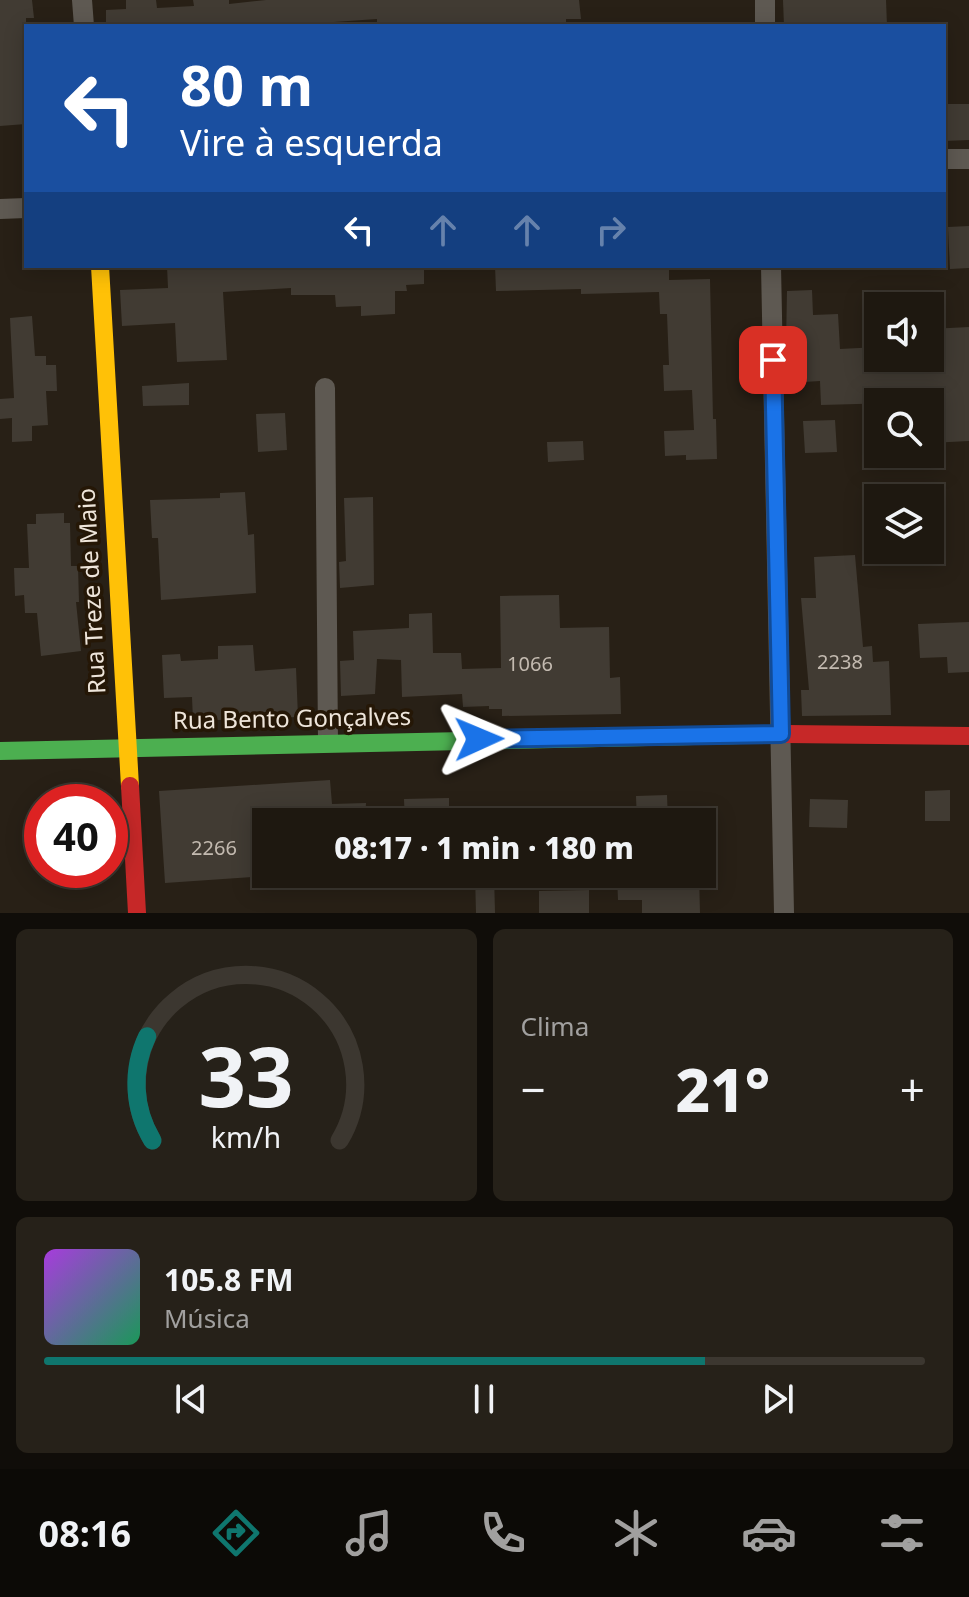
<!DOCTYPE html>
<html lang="pt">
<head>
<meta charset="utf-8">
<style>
  :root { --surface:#1e1810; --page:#262119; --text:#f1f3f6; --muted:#a1a09f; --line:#3c3730; --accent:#0f766e }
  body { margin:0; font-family:"Noto Sans",sans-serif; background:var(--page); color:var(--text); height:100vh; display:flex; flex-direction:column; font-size:30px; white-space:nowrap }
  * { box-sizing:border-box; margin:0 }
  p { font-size:26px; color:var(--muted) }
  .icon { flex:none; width:44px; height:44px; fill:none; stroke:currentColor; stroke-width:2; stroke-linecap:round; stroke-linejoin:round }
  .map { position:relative; height:913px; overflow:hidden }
  .sheet { display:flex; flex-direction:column; gap:16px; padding:16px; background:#100d09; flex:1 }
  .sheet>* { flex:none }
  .banner { position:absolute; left:24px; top:24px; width:922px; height:244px; border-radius:0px; box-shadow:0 4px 20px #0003,0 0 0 2px var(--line); background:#1a4fa0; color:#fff; overflow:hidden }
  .fabs { position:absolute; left:864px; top:292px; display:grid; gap:16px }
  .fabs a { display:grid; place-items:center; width:80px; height:80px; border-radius:0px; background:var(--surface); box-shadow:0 4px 20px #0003,0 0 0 2px var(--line); font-size:40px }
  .speed { position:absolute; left:24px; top:784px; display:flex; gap:16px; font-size:40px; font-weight:700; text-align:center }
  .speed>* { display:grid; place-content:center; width:104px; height:104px; border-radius:50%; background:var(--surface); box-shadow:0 4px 20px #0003,0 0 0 2px var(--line); line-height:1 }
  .speed .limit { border:12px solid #d22; background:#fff; color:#111 }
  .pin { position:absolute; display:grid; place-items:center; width:68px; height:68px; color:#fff; margin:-34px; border-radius:16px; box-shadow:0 4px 12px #0006 }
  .me { position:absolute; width:88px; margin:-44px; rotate:89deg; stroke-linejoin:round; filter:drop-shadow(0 0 6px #0008) }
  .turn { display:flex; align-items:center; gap:28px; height:168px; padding:0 24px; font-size:36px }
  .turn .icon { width:104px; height:104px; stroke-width:2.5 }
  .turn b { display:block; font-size:56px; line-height:68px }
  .lanes { display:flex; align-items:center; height:76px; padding:0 24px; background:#0003; justify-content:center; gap:40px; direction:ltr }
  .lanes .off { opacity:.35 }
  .big { font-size:60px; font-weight:800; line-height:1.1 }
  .sheet .tile { flex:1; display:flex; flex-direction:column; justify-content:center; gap:12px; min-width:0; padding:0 28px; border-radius:12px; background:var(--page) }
  .sheet .dial { align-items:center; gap:0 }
  .dial svg { height:208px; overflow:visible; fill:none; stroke:var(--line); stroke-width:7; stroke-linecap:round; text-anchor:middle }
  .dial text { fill:var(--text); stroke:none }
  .song { display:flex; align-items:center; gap:24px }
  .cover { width:96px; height:96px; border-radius:12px; background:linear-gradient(135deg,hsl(280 70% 55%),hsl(150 70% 35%)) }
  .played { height:8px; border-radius:4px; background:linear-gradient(90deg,var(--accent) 75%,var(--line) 75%) }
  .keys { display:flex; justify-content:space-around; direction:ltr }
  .heat { display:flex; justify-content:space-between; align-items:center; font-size:44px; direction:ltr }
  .sheet .tiles { flex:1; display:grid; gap:16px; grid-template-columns:1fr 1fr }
  .tile:last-child { grid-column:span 2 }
  .trip { position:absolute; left:252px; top:808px; width:464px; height:80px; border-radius:0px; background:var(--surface); box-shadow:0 4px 20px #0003,0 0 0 2px var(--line); font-weight:800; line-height:80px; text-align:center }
  .menu { display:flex; height:128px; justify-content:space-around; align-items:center; background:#0c0a06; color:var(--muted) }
  .menu .icon { width:56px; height:56px }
  .menu .active { color:var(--accent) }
  .menu b { font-size:36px; color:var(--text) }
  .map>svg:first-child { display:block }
  .building { fill:#413b33 }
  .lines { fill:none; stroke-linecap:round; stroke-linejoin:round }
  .street { stroke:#5e5952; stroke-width:20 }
  .fast { stroke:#4caf50; stroke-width:18 }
  .slow { stroke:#ffc107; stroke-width:18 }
  .jam { stroke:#c62828; stroke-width:18 }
  .route-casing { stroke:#114b97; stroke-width:20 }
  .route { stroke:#1a73e8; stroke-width:14 }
  .labels { text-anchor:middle; stroke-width:7; stroke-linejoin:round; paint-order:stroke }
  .number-label { font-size:20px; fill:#c3bab0 }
  .street-label { font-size:24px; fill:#eee5da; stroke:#251706 }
</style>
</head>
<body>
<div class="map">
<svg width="969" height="913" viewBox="0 0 969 913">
  <rect width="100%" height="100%" fill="#282016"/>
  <g class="building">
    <path d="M0 0H32L34 18H26V124L0 126Z"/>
    <path d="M126 0H156L157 8 194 6 193 0H229V4L266 0H579L581 19H566V26H377V19L334 22 335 26H106V10L126 9Z"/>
    <path d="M783 0H886L887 26H784Z"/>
    <path d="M944 104H969V140L944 141Z"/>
    <path d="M969 226V268L950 269 948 227Z"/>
    <path d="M167 266H424V284L406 285 407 291H395V314L361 316V306L336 307 335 295H291V288L223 292 227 360 177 362 175 323 122 326 120 290 168 288Z"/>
    <path d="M495 266H669V280L710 279 713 419H716L717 459 686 460V455L665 456 664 431 694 430 692 390 664 391 663 365H669L667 314H660L659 292 581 294V289L496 291Z"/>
    <path d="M812 290 813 315 838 314 840 349 878 347V358H930V329L969 327V441L930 443V402L821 405 820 381 789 383 786 344 787 291Z"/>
    <path d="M32 316 35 356H46V365H56L57 391H46L48 425 32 426V441L12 442V418L0 419V399L14 398 10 318Z"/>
    <path d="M189 383V405L143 406 142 386Z"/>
    <path d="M285 413 287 450 258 452 256 414Z"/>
    <path d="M835 420 837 452 805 453 803 421Z"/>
    <path d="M583 441 584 460 548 462 547 442Z"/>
    <path d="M245 492 248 535 254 534 256 593 161 600 158 538H152L150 500 220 498V493Z"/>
    <path d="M373 497 374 585 340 588 339 562 346 561 344 498Z"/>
    <path d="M64 513V523H70L71 566H78L79 602H76L81 651 41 656 37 613H25L24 595 15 596 14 568H29L27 524H36V514Z"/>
    <path d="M855 555 863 647 872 646 873 662 889 661 891 715 802 716 801 690H809L801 598H816L814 557Z"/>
    <path d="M559 595 560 628 609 627 610 678 620 677 621 714 502 716V709H489V706L463 707 462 694 402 697 401 660 377 659 375 694 341 696 340 661 354 660 353 631 409 628V614L432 613 433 653H461L462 669 501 668 500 596Z"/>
    <path d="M969 622V672L948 673 947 657 920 658 918 624Z"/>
    <path d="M253 645 255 671 296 668 298 717 193 721 192 697 164 698 162 655 180 654 181 661 218 659V646Z"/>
    <path d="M330 780 332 804 366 803 365 822H266V876L165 883 159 791Z"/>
    <path d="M950 790V821H925V791Z"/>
    <path d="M667 795 668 822H637L636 796Z"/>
    <path d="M449 798V822H405L404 799Z"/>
    <path d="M810 799 848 800 847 828 809 827Z"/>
    <path d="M475 874H494L495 913H476Z"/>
    <path d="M630 874H699L700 913H642V900H618L617 876Z"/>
    <path d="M589 890V913H539V891Z"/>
  </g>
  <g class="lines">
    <g class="street">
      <path d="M82 0 84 26"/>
      <path d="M765 0V26"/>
      <path d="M944 159H969"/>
      <path d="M0 209 26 208"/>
      <path d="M771 266 784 913"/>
      <path d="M325 388 328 742"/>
    </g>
    <path class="fast" d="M0 751 787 734"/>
    <path class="slow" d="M100 266 130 786"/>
    <g class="jam">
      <path d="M787 734 969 736"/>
      <path d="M130 786 137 913"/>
    </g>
  </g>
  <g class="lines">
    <defs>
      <path id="route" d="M479 739 781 734 773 360"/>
    </defs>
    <use href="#route" class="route-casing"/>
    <use href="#route" class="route"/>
  </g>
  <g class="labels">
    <g class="number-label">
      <text x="840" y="669">2238</text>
      <text x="530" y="671">1066</text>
      <text x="214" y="855">2266</text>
    </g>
    <g class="street-label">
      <text transform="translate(92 591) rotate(-93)" y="8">Rua Treze de Maio</text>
      <text transform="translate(292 719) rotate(-1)" y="8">Rua Bento Gonçalves</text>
    </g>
  </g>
</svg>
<div class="fabs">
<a><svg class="icon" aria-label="sound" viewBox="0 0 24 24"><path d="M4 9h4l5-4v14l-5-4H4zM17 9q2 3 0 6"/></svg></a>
<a><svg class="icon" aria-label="search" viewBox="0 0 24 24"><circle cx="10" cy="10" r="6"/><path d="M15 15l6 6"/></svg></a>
<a><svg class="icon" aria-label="layers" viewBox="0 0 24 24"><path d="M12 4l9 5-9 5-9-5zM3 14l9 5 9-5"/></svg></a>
</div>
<div class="speed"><div class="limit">40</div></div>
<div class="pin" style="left:773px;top:360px;background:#d93025"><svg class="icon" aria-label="arrive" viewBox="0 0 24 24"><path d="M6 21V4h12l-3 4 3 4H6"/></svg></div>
<svg class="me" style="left:479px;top:739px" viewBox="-20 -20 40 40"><path d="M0-17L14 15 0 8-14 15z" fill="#1a73e8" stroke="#fff" stroke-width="4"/></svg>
<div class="trip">08:17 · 1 min · 180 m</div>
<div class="banner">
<div class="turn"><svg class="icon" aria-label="left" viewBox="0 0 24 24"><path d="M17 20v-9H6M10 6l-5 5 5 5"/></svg><div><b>80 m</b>Vire à esquerda</div></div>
<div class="lanes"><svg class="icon" aria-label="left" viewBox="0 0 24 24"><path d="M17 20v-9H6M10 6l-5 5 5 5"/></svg><svg class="icon off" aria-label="ahead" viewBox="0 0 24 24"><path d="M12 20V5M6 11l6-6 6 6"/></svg><svg class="icon off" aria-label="ahead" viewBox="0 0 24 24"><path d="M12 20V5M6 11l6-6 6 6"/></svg><svg class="icon off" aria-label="right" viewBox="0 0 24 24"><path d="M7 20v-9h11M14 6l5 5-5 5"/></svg></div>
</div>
</div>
<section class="sheet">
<div class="tiles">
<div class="tile dial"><svg viewBox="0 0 100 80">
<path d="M14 69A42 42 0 1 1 86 69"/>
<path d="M14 69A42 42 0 0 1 12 29" stroke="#0f766e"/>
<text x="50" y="56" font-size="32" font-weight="700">33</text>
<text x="50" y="72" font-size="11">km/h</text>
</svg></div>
<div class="tile"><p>Clima</p>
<div class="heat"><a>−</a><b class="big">21°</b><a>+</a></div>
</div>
<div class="tile">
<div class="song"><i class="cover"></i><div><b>105.8 FM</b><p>Música</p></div></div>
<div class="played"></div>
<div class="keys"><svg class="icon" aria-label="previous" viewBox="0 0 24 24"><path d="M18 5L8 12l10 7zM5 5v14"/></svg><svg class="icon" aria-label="pause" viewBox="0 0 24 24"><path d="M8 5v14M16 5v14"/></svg><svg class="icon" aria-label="next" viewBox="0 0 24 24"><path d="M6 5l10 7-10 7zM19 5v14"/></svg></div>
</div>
</div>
</section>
<nav class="menu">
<b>08:16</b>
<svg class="icon active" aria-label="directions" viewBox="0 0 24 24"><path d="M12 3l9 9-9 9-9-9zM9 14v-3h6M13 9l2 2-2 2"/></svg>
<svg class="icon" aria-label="music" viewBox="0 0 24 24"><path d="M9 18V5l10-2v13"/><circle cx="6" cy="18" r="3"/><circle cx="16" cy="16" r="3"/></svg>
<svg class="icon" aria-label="phone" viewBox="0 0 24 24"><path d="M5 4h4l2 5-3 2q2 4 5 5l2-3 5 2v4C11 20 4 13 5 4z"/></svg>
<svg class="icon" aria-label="climate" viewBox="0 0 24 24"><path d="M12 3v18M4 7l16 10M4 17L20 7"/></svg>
<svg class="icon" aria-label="car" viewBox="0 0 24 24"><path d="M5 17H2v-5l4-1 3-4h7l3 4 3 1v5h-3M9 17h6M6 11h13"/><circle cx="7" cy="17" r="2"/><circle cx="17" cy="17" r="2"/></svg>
<svg class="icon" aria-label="filters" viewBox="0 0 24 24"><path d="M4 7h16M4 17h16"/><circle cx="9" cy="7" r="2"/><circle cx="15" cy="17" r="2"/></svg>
</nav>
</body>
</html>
